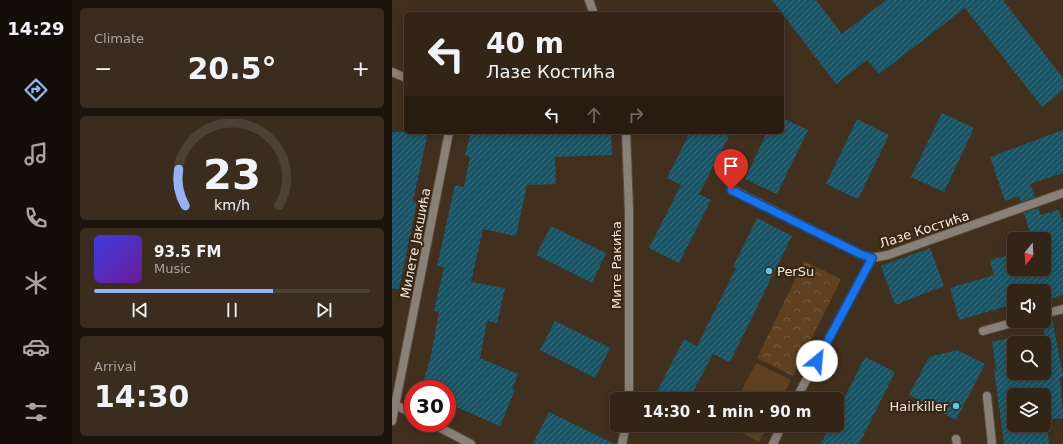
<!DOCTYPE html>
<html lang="en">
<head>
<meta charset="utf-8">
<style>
  :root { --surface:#322416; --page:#3a2c1f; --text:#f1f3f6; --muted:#a8a4a1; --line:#4d4135; --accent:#95b2f1 }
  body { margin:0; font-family:"DejaVu Sans",sans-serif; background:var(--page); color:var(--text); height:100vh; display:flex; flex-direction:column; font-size:15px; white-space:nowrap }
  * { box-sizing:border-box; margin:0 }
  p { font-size:13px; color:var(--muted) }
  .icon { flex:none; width:22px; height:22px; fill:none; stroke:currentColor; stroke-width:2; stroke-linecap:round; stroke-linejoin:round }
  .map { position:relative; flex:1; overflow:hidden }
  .details { display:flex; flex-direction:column; gap:8px; padding:8px; background:#1c140c; width:320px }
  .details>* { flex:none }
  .guide { position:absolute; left:12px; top:12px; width:380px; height:122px; border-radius:6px; box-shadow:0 2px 10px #0003,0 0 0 1px var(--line); background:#322416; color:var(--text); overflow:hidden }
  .needle { width:26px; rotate:198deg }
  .tools { position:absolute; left:615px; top:232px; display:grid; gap:8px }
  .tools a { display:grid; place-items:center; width:44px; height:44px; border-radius:6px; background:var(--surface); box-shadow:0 2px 10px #0003,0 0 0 1px var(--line); font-size:20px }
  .speed { position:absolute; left:12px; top:380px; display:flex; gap:8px; font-size:20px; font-weight:700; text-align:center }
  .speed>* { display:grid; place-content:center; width:52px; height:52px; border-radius:50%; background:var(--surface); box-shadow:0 2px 10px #0003,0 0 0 1px var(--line); line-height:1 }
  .speed .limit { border:6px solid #d22; background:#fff; color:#111 }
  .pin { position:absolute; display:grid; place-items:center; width:34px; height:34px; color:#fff; margin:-41px -17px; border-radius:50% 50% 50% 0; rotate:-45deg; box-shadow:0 0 4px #0007 }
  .pin .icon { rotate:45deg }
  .me { position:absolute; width:44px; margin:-22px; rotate:28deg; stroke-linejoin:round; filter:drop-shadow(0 0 3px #0008) }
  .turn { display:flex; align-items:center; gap:14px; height:84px; padding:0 16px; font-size:18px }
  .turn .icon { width:52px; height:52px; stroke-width:2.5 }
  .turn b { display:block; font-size:28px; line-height:34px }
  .lanes { display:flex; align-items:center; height:38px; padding:0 16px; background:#0003; justify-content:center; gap:20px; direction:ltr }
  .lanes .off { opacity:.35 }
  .big { font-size:30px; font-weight:700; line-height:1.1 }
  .details .tile { flex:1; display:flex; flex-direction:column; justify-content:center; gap:6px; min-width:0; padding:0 14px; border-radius:6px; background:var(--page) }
  .details .dial { align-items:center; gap:0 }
  .dial svg { height:104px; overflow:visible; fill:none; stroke:var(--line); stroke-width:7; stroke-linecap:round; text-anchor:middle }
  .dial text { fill:var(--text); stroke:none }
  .song { display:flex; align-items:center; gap:12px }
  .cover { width:48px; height:48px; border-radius:6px; background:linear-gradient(135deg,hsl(240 70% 55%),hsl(280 70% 35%)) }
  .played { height:4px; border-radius:2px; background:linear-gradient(90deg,var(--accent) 65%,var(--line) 65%) }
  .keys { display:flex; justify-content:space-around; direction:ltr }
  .heat { display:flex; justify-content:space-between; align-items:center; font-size:22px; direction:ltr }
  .trip { position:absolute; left:218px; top:392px; width:234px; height:40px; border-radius:6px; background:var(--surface); box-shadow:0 2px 10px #0003,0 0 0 1px var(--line); font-weight:700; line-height:40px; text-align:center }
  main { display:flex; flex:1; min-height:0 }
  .tabs { display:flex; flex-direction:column; width:72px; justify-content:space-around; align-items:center; background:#140e09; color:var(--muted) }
  .tabs .icon { width:28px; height:28px }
  .tabs .current { color:var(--accent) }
  .tabs b { font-size:18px; color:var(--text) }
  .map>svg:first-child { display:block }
  .forest { fill:url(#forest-crowns) }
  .pitch { fill:#5f4122 }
  .building { fill:url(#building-hatch) }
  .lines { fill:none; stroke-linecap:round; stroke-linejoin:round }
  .service-casing { stroke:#5e4d3d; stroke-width:10 }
  .minor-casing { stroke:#5e4d3d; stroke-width:10 }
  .service { stroke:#898077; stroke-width:8 }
  .minor { stroke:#898077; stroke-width:8 }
  .route-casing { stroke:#114b97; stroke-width:10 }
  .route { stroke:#1a73e8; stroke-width:7 }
  .poi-dot { fill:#5dc7e8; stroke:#382614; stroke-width:1.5 }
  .labels { text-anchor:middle; stroke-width:4; stroke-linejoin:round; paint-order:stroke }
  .street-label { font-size:13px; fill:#f4e8dd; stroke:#382614 }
  .poi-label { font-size:13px; fill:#f4e8dd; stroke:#382614; text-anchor:start }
</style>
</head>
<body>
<main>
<nav class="tabs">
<b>14:29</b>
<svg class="icon current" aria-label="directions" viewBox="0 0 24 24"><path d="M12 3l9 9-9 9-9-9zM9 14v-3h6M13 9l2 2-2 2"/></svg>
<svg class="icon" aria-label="music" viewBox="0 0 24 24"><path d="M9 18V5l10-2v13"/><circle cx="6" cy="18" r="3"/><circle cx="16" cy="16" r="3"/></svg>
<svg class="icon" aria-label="phone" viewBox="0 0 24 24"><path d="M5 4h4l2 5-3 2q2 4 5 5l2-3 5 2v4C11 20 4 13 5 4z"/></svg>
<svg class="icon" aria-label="climate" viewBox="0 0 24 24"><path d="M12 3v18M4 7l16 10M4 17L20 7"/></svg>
<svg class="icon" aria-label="car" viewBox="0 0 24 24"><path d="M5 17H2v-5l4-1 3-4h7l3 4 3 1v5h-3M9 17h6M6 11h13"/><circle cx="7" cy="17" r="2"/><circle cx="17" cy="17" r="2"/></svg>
<svg class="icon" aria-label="filters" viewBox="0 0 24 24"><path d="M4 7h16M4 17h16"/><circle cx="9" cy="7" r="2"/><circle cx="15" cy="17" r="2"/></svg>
</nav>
<section class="details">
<div class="tile"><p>Climate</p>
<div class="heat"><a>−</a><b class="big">20.5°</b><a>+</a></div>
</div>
<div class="tile dial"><svg viewBox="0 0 100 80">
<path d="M14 69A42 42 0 1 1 86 69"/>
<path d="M14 69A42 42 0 0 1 9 41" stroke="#95b2f1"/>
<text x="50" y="56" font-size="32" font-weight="700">23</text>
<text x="50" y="72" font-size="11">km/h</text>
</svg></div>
<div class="tile">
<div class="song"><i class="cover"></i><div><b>93.5 FM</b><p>Music</p></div></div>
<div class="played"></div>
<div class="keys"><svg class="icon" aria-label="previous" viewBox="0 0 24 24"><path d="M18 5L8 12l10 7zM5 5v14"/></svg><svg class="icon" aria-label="pause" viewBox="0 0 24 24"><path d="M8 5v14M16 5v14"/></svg><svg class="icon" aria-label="next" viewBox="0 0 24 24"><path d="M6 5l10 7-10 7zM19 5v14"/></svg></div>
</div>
<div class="tile"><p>Arrival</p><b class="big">14:30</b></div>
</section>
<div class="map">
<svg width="671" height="444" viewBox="0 0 671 444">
  <defs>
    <pattern id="forest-crowns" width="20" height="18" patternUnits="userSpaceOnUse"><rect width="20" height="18" fill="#5f4122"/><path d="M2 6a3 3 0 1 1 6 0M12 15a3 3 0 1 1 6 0" fill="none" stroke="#775c42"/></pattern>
    <pattern id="building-hatch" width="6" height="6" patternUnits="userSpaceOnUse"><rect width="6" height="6" fill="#1b5465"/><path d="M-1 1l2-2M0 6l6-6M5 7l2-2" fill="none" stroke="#3d6d7b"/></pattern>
  </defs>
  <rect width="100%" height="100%" fill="#42301e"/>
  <path class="forest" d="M412 261 449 279 401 376 365 358Z"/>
  <g class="pitch">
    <path d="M364 363 399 380 389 399H345Z"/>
    <path d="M335 425H376L367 442Z"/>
  </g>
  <g class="building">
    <path d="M380 0H424L450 34 494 0H611L671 78V90L650 107 573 8 487 74 475 60 444 84Z"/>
    <path d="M550 113 582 128 552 192 519 177Z"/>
    <path d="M390 118 416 130 385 194 353 179 375 132H390Z"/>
    <path d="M465 119 497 135 466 199 434 184Z"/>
    <path d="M671 130V173L638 184 643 197 629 202 627 196 613 201 598 157Z"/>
    <path d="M0 132H36L21 201 25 202 7 289H0Z"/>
    <path d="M79 132H219L220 155 163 157 164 184 135 185 124 236 91 229 79 282 113 288 105 323 95 321 88 358 126 374 120 389 123 390 108 426 55 403V389H29L38 360 47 312 42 311 52 267 45 266 63 185 72 187 78 157 73 155Z"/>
    <path d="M298 132H339L307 194 319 200 287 263 257 248 289 185 275 178Z"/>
    <path d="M646 208 649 215 667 210 671 223V295L657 299 653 286 637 291H622V304L567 320 558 288 602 275 598 260 622 254V269H652V239H640L632 213Z"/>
    <path d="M365 218 400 236 338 362 321 354 297 399H261L292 339 305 346 344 268 341 267Z"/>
    <path d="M159 226 214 253 200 283 144 255Z"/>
    <path d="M538 248 552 286 503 305 489 266Z"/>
    <path d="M660 318 671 376 668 378 671 418 652 420V395H622V428L655 425 657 444H612L602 369 605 371 600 342 622 337V373H652V319Z"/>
    <path d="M163 321 218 348 203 378 148 350Z"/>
    <path d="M565 350 593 364 564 420 517 395 537 357Z"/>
    <path d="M473 357 503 372 467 444H429L439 425H445V413Z"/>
    <path d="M157 412 223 444H141Z"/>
  </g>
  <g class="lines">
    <defs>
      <path id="service" d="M564 439 565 444"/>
      <g id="minor">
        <path d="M197 0 202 14"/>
        <path d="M0 72 14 78"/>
        <path d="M234 132 237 210V399"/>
        <path d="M339 189 468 254 480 258 496 255 671 193"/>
        <path d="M652 314 671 309"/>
        <path d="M591 331 627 321"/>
        <path d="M595 396 600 444"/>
        <path d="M404 399 480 258"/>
        <path d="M0 403 21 414"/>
        <path d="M0 421 57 132"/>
        <path d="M39 423 79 444"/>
        <path d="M230 444 234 425"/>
        <path d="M381 444 390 425"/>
      </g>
    </defs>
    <use href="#service" class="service-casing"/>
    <use href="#minor" class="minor-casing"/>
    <use href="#service" class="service"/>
    <use href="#minor" class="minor"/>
  </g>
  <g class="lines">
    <defs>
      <path id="route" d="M339 190 468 254 480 258 425 361"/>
    </defs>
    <use href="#route" class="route-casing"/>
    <use href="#route" class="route"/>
  </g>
  <g class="poi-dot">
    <circle cx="377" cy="271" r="4"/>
    <circle cx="564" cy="406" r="4"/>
  </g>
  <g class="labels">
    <g class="street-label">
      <text transform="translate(532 229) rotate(-18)" y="5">Лазе Костића</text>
      <text transform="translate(23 243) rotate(-79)" y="5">Милете Јакшића</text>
      <text transform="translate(224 265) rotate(-90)" y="5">Мите Ракића</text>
    </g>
    <g class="poi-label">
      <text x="385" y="276">PerSu</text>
      <text x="556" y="411" text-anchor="end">Hairkiller</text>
    </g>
  </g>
</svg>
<div class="tools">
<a><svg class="needle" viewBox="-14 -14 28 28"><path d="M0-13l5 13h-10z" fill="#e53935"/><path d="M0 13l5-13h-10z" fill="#a8a4a1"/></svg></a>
<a><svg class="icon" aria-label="sound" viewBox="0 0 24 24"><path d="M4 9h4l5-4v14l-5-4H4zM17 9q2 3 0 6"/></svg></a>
<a><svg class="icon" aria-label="search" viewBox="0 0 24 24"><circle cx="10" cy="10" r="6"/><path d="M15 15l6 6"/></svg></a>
<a><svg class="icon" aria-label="layers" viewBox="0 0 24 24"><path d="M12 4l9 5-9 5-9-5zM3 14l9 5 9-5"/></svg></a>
</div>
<div class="speed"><div class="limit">30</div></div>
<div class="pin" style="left:339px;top:190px;background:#d93025"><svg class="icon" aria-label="arrive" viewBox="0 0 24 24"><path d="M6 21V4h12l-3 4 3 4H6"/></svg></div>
<svg class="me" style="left:425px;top:361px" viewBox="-20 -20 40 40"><circle r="19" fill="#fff"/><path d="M0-13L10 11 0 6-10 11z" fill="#1a73e8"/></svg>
<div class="trip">14:30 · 1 min · 90 m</div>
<div class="guide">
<div class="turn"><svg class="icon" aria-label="left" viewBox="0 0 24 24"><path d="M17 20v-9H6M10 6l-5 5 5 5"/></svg><div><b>40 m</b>Лазе Костића</div></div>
<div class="lanes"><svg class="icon" aria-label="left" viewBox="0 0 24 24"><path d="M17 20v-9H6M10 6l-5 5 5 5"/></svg><svg class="icon off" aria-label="ahead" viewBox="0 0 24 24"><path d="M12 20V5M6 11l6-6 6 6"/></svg><svg class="icon off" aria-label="right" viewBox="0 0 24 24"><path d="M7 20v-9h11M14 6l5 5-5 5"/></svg></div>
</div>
</div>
</main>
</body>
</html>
